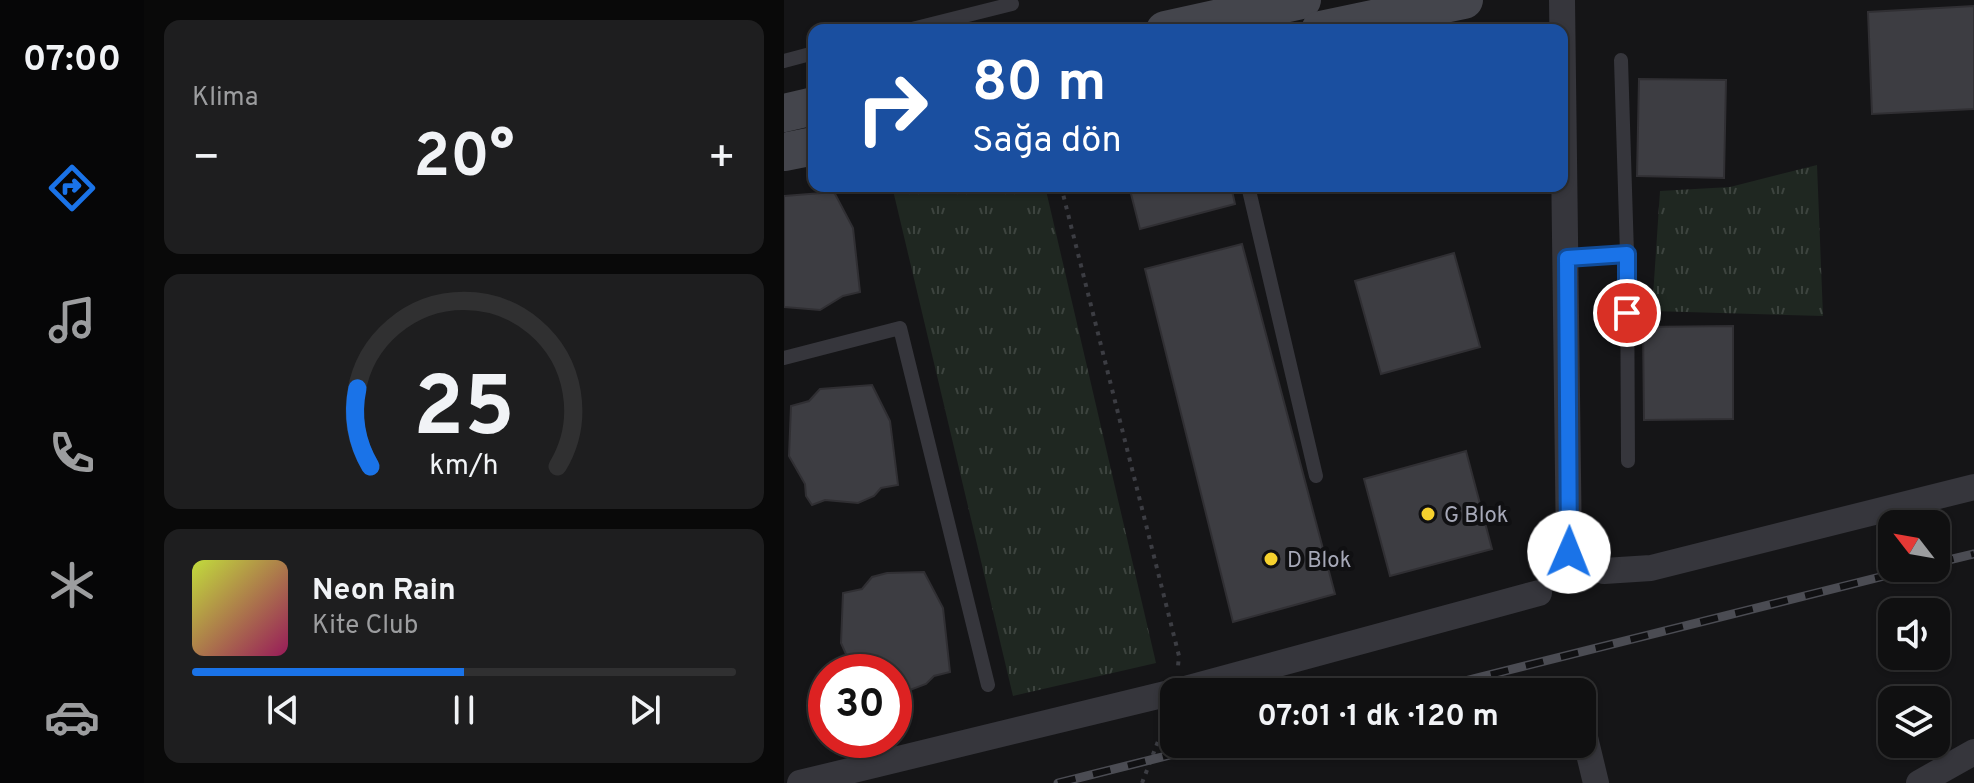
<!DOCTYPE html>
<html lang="tr">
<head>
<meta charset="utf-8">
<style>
  :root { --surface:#101011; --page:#1e1e1f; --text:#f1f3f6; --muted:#9c9d9f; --line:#303031; --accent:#1a73e8 }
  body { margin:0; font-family:Overpass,sans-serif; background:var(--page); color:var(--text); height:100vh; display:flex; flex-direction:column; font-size:30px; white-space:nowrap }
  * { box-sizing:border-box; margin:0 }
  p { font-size:26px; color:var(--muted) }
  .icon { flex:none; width:44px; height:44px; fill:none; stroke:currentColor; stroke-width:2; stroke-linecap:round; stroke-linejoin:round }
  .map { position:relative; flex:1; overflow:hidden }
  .details { display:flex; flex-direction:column; gap:20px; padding:20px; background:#090909; width:640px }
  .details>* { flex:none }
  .top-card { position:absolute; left:24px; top:24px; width:760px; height:168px; border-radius:16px; box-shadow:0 2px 6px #0004,0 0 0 2px var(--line); background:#1a4fa0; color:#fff; overflow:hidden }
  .needle { width:52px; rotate:301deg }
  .fabs { position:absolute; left:1094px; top:510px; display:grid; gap:16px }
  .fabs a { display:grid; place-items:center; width:72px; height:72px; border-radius:16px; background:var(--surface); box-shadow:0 2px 6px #0004,0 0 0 2px var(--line); font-size:40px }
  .speed { position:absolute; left:24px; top:654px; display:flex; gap:16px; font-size:40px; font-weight:700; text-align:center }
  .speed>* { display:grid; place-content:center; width:104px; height:104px; border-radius:50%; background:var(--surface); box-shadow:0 2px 6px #0004,0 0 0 2px var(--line); line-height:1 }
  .speed .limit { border:12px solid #d22; background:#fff; color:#111 }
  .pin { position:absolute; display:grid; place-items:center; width:68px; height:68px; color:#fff; margin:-34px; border:4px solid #fff; border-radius:50%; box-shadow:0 2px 8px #0007 }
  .me { position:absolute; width:88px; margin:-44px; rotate:1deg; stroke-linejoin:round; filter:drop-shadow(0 0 6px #0008) }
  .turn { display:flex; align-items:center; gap:28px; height:168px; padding:0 32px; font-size:36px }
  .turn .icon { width:104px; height:104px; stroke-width:2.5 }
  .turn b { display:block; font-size:56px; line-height:68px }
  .big { font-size:60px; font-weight:700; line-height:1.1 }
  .details .card { flex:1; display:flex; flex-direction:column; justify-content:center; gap:12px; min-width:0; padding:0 28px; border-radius:16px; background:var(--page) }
  .details .dial { align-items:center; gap:0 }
  .dial svg { height:208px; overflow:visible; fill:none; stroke:var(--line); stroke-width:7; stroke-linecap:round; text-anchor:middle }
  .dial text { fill:var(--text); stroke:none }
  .song { display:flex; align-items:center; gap:24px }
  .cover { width:96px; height:96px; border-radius:12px; background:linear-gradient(135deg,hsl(70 70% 55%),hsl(330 70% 35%)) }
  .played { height:8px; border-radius:4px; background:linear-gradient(90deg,var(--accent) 50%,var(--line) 50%) }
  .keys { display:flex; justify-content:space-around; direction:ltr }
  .heat { display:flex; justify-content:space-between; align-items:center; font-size:44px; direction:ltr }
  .trip { position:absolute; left:376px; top:678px; width:436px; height:80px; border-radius:16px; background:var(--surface); box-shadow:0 2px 6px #0004,0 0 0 2px var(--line); font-weight:700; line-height:80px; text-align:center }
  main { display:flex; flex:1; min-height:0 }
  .dock { display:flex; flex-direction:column; width:144px; justify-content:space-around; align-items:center; background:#060607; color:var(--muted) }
  .dock .icon { width:56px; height:56px }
  .dock .active { color:var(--accent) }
  .dock b { font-size:36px; color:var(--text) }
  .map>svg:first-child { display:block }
  .grass { fill:url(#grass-tufts) }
  .building { fill:#3d3d42; stroke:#302f33; stroke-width:2 }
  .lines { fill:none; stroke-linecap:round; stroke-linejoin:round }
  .path { stroke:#3c3d43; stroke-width:4; stroke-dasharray:4 6; stroke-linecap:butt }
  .lane { stroke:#36363c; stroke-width:14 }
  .street { stroke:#36363c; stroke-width:26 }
  .secondary { stroke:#44454c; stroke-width:38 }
  .rail-casing { stroke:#4b4c53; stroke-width:9 }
  .rail { stroke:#101012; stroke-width:6; stroke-dasharray:18; stroke-linecap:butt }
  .route-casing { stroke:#114b97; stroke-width:20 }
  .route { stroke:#1a73e8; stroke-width:14 }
  .poi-dot { fill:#f6d12e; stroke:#101012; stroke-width:3 }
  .labels { text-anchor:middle; stroke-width:8; stroke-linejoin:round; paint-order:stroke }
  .poi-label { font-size:22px; fill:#a7a9b8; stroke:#101012; text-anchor:start }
</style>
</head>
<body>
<main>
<nav class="dock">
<b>07:00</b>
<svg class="icon active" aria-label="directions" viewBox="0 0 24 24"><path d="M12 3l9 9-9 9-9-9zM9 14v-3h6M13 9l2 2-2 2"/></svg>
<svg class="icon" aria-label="music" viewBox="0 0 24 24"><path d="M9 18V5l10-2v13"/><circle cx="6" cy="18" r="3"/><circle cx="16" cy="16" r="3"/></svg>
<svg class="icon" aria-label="phone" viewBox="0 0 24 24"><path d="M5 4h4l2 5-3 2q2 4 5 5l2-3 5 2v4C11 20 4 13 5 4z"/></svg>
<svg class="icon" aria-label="climate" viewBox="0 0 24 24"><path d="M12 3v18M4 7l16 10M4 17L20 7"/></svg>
<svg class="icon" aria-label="car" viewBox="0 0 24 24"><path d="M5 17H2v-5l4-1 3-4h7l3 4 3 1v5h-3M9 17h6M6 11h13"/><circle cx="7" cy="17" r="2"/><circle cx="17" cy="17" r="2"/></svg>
</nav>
<section class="details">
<div class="card"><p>Klima</p>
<div class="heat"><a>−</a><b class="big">20°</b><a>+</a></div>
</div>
<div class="card dial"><svg viewBox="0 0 100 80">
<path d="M14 69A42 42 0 1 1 86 69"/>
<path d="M14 69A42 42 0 0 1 9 39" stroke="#1a73e8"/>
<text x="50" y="56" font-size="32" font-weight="700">25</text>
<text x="50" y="72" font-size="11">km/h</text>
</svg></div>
<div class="card">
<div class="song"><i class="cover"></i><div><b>Neon Rain</b><p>Kite Club</p></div></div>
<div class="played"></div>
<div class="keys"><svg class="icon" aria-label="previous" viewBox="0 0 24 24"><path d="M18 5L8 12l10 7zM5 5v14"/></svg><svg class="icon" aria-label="pause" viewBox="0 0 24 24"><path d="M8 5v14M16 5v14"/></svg><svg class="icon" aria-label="next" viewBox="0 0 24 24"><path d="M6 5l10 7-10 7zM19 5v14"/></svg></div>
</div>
</section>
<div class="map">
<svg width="1190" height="783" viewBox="0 0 1190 783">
  <defs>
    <pattern id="grass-tufts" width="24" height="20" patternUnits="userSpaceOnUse" patternTransform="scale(2)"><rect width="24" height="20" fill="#1f2721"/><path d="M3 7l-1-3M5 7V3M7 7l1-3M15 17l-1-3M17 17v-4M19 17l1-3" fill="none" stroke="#3d443f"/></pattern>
  </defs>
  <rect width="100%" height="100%" fill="#151517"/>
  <g class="grass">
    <path d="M1033 165 1039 316 868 311 876 191 946 187Z"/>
    <path d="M108 186H261L372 663 229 696Z"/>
  </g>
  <g class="building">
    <path d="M1190 6V109L1088 114 1084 12Z"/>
    <path d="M855 79 942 80 940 178 853 176Z"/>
    <path d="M345 186H447L451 204 356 229Z"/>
    <path d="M50 192 69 228 76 292 59 296 36 310 0 307V196Z"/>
    <path d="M458 244 551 594 449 622 361 269Z"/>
    <path d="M670 253 696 347 597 374 571 281Z"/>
    <path d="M949 326V419L860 420 859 327Z"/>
    <path d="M88 385 106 421 114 485 97 488 90 496 74 503 41 500 28 505 22 496 21 484 5 456 7 406 25 401 36 389Z"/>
    <path d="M682 451 708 549 606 576 580 479Z"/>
    <path d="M140 572 159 608 166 672 150 676 142 684 126 690 110 689V672H75L65 661 57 643 59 593 78 589 88 577 103 573Z"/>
  </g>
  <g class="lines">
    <g class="path">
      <path d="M277 186 395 656 394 666"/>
      <path d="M358 783 383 718"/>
    </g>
    <g class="lane">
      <path d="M124 30 228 4"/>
      <path d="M837 60 843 254"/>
      <path d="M0 61 30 53"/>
      <path d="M464 186 532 476"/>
      <path d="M783 258 843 254 844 461"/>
      <path d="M0 358 116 328 204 685"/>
    </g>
    <g class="street">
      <path d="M778 0 785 552 820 571 867 568 1190 487"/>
      <path d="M390 692 755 593"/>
      <path d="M798 725 812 783"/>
      <path d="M16 783 390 692"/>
      <path d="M1135 783 1190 752"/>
    </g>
    <g class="secondary">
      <path d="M381 30 518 0"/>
      <path d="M536 30 680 0"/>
      <path d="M0 113 30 106"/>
      <path d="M0 152 30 146"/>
    </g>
    <defs>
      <g id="rail">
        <path d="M1152 563 1190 554"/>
        <path d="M637 692 1132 568"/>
        <path d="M274 783 430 744"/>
      </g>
    </defs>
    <use href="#rail" class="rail-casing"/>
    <use href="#rail" class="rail"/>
  </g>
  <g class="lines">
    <defs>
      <path id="route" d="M785 552 783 258 843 254V313"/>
    </defs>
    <use href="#route" class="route-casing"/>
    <use href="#route" class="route"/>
  </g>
  <g class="poi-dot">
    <circle cx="644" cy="514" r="8"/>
    <circle cx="487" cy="559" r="8"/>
  </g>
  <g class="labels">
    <g class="poi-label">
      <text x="660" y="522">G Blok</text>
      <text x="503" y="567">D Blok</text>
    </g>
  </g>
</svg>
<div class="fabs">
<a><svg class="needle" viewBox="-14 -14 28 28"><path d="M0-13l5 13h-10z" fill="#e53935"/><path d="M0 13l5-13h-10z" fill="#9c9d9f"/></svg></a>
<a><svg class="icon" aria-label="sound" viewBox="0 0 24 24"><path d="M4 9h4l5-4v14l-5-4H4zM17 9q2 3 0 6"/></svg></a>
<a><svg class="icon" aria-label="layers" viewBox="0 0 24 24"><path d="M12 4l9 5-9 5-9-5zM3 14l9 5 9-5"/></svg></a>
</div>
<div class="speed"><div class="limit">30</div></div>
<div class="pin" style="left:843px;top:313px;background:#d93025"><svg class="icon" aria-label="arrive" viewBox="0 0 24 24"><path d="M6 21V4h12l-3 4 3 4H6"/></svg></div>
<svg class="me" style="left:785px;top:552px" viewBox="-20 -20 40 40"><circle r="19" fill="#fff"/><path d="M0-13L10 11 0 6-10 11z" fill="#1a73e8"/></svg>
<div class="trip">07:01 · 1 dk · 120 m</div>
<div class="top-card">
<div class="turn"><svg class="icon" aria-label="right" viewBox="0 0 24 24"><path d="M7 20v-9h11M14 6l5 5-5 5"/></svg><div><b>80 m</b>Sağa dön</div></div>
</div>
</div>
</main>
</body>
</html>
